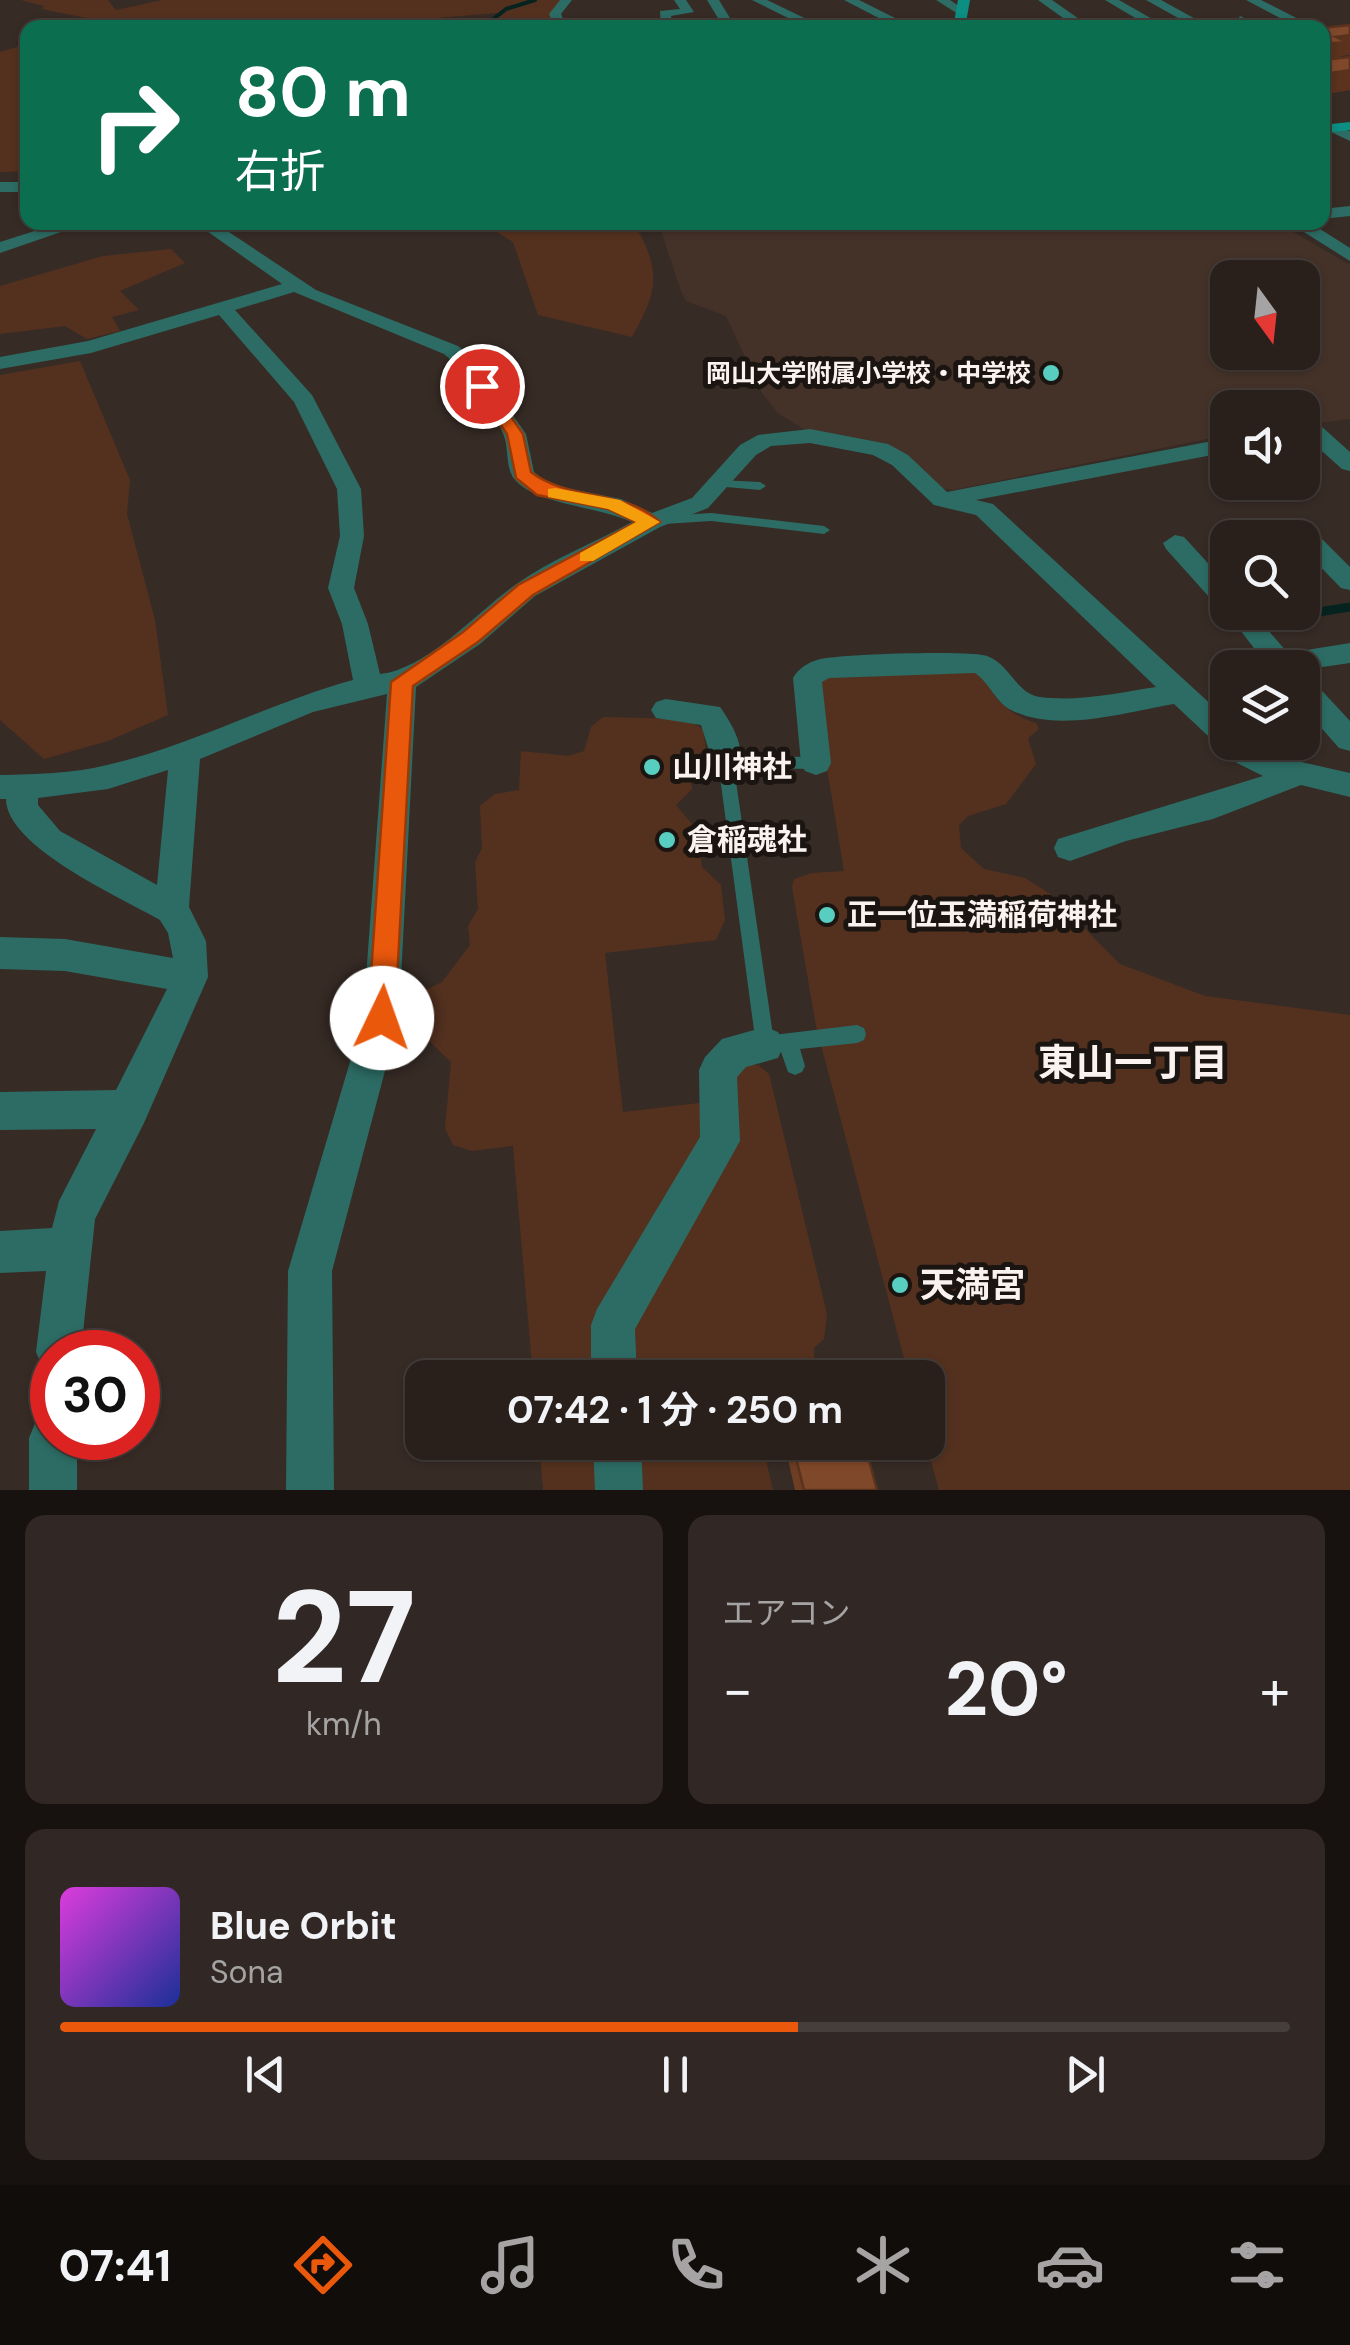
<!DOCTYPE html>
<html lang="ja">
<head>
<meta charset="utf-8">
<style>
  :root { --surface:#29201c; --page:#312825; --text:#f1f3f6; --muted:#a5a3a3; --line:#453e3b; --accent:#ea580c }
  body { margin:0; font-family:"DM Sans","Noto Sans JP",sans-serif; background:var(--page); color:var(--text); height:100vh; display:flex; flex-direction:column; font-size:38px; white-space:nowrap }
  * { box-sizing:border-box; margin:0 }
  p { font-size:32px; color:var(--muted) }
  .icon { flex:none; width:55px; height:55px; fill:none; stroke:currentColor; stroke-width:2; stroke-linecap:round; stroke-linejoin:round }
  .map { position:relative; height:1490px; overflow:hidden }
  .drawer { display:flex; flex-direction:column; gap:25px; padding:25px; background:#17120f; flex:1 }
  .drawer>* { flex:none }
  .top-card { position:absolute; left:20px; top:20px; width:1310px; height:210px; border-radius:20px; box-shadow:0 2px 8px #0004,0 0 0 2px var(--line); background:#0b6e4f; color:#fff; overflow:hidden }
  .needle { width:65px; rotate:165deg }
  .buttons { position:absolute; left:1210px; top:260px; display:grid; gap:20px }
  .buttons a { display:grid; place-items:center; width:110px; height:110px; border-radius:20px; background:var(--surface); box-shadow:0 2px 8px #0004,0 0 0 2px var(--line); font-size:50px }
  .speed { position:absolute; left:30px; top:1330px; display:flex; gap:20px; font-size:50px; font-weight:700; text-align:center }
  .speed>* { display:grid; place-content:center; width:130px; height:130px; border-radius:50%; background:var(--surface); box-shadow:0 2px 8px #0004,0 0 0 2px var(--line); line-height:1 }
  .speed .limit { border:15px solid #d22; background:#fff; color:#111 }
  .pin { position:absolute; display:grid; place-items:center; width:85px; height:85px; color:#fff; margin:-42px; border:5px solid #fff; border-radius:50%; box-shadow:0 2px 10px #0007 }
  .me { position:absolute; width:110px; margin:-55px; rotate:3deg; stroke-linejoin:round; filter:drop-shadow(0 0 8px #0008) }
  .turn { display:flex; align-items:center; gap:35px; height:210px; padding:0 50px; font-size:45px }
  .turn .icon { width:130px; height:130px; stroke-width:2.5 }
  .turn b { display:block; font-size:70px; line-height:85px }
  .big { font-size:75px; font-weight:700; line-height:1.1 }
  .drawer .card { flex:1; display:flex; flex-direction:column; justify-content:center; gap:15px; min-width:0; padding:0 35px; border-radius:20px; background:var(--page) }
  .drawer .dial { align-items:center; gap:0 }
  .dial b { font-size:130px; line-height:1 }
  .song { display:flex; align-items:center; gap:30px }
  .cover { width:120px; height:120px; border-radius:15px; background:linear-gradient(135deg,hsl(300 70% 55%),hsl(230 70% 35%)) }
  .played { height:10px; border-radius:5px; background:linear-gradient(90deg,var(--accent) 60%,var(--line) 60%) }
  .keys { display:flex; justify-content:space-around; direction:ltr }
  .heat { display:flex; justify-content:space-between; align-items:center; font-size:55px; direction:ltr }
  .drawer .tiles { flex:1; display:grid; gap:25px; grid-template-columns:1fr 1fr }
  .card:last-child { grid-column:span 2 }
  .trip { position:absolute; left:405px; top:1360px; width:540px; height:100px; border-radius:20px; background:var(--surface); box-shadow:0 2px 8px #0004,0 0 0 2px var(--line); font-weight:700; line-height:100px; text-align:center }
  .dock { display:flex; height:160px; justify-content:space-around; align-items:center; background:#100d0b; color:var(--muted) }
  .dock .icon { width:70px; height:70px }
  .dock .selected { color:var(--accent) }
  .dock b { font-size:45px; color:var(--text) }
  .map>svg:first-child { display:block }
  .built { fill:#443229; fill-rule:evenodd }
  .green { fill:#54311f }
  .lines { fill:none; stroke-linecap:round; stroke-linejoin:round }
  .stream-far1 { stroke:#062320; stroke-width:4 }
  .stream { stroke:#062320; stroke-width:9 }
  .lane { fill:#2c6c64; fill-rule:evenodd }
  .street { fill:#2c6c64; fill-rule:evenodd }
  .secondary { fill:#0c8e82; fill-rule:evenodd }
  .wall { fill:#6e3e24 }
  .shaded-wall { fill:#5a321d }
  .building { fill:#80482a; stroke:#5a321d; stroke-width:2.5 }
  .route { fill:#ea580c; stroke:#983908; stroke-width:2.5 }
  .slow { fill:#f59e0b }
  .poi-dot { fill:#58cec0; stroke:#1b1512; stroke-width:4 }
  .labels { text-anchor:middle; stroke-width:10; stroke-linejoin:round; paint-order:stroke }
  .far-poi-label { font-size:25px; font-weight:bold; fill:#faf2ee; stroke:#1b1512; text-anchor:end }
  .poi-label { font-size:30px; font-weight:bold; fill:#faf2ee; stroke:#1b1512; text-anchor:start }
  .near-poi-label { font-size:35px; font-weight:bold; fill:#faf2ee; stroke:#1b1512; text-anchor:start }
  .near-neighbourhood-label { font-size:38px; font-weight:bold; fill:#faf2ee; stroke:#1b1512 }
</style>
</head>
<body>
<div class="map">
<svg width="1350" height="1490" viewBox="0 0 1350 1490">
  <rect width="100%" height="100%" fill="#372b25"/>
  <path class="built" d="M685 222 1278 223 1350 265V419L1303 425 1302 408H1228L1227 435 953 490 937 488 897 450 805 430 778 413 762 393 726 316 686 301 681 291 660 228ZM1228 278H1302V352H1228Z"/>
  <g class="green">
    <path d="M21 0H108L116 10 162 0H563L556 28 497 27 492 25 497 13 313 28 81 27 101 21 42 9 44 6Z"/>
    <path d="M27 44V171L0 172V52Z"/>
    <path d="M482 223H634C661 271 659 289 632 337L538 315 513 242Z"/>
    <path d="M171 249 185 263 120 291 139 310 112 317 120 331 87 339 65 326 0 334V286L103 256Z"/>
    <path d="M80 361 130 480 127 514 155 620 168 715 108 741 44 759 0 720V375Z"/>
    <path d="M970 668 986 678C993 702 1014 716 1036 723L1039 729 1028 738 1036 764 1006 804 968 816 959 825 961 848 984 869 1025 878 1049 893 1120 964 1205 996 1350 1015V1490H939L926 1443 928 1378 909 1377 816 1026 792 887 794 879 812 873 844 871 827 768 820 682 833 676Z"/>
    <path d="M603 717 686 719 703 729 706 750 687 759 692 789 676 805 697 830 702 867 721 885 725 920 716 940 605 953 623 1112 733 1099 735 1075 744 1065H758L769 1074 827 1314 824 1339 814 1348V1377H533L513 1146 472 1151 453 1145 445 1128 451 1062 405 1018V1000L442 982 470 945 468 926 478 909 475 862 482 848 480 806 495 794 519 790 521 751 568 756 584 751 591 727Z"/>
    <path d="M539 1443H762L773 1490H543Z"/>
  </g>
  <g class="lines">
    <g class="stream-far1">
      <path d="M447 28H481"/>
      <path d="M482 28 506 9 535 0"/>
    </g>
    <path class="stream" d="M1257 622 1350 607"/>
    <g class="lane">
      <path d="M719 480 760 482 766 486 760 490 715 486V482Z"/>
      <path d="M711 513 824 526 830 530 824 534 711 521 664 524 658 520 664 516Z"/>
      <path d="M726 756 816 757 821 759 824 763 821 767 816 769 734 768 773 1035 857 1025 864 1028 866 1034 864 1040 857 1043 800 1049 805 1066 802 1072 795 1075 788 1072 781 1052 765 1054 758 1051 756 1045 718 762 721 758Z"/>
    </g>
    <g class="street">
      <path d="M560 0H572L561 14 567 28H555L549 14Z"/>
      <path d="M674 0H686L694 12 671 16 673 28H661L660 11 680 9Z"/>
      <path d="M707 0H719L736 28H724Z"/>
      <path d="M752 0H767L825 28H808Z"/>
      <path d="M844 0H859L915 28H898Z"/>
      <path d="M936 0H950L968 12 958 14Z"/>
      <path d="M1038 0H1052L1092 28H1077Z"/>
      <path d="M1105 0H1119L1168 28H1152Z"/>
      <path d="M1146 0H1161L1212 28H1196Z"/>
      <path d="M1246 0H1261L1316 28H1299Z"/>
      <path d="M1240 16 1259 25 1261 28H1245L1236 23Z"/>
      <path d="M1329 125 1350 131V141L1329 131Z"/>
      <rect x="0" y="182" width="28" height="10"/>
      <path d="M1350 206V216L1322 219V209Z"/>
      <path d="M63 222H90L0 253V242Z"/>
      <path d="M194 222H214L316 290 458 346 472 357 526 434 534 472 551 485 621 499 652 513 692 498 740 445 758 435 810 429 888 444 908 455 947 492 1228 438V452L976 500 993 504 1228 720V742H1253L1279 757 1350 773V797L1301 785 1213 819 1126 841 1070 861 1058 857 1054 848 1058 839 1263 776 1237 763 1174 704C1126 712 1059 733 1013 711 996 704 990 683 975 673L829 678 822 682 831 763 827 771 816 775 805 771 801 763 793 678C798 669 807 663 817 660 835 654 969 650 987 656 1010 664 1016 694 1040 697 1078 702 1118 693 1156 687L976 515 934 505 892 465 873 455 810 443 771 446 756 455 708 508 660 527 535 596 480 644 416 687 399 1018 332 1271 334 1490H286L288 1271 363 1018 387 694 313 712 200 759 189 907 206 941 208 977 144 1123 95 1219 81 1352H52V1372L43 1368 36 1352 46 1271 0 1273V1231L52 1228 59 1201 96 1129 0 1130V1092L116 1090 167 989 65 971 0 969V937L65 939 173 958 168 933 160 920C122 898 6 847 6 799H0V775C36 774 71 774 107 765 191 746 269 703 353 680L342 624 328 588 340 536 337 489 294 402 219 315 91 353 0 369V357L88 341 282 284ZM294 292 444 354C463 369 496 413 504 436 509 449 505 470 516 481 539 505 597 506 632 522 594 543 550 560 515 585 477 612 427 669 380 674L368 624 354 588 364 536 361 489 312 395 235 310ZM168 770 157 885 60 831 38 805V798L108 789Z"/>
      <path d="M1288 222H1309L1350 248V261Z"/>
      <path d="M1313 424 1321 426 1350 452V471L1342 469 1305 436 1302 430Z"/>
      <path d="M1298 521 1307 524 1350 567V590L1341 588 1302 548V538L1289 534 1286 529Z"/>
      <path d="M1175 535 1184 537 1228 585V612H1252L1288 653 1350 643V663L1302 670 1269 668 1225 610 1219 608 1166 549 1163 543Z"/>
      <path d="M1302 677 1312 680 1350 721V751L1339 748 1302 706Z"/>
      <path d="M666 699 720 707C732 724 748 750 737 770L726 774 715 770 701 725 656 718 651 710 656 702Z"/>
      <path d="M765 1027 778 1032 784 1045 778 1058 746 1067 737 1077 740 1141 635 1329 637 1378H591V1325L597 1309 700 1137 699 1070 705 1057 722 1039Z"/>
      <path d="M52 1415V1438H77V1490H29V1438L36 1421Z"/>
      <path d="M593 1442H641L643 1490H595Z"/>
    </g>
    <g class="secondary">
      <path d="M958 0H970L965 28H953Z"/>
      <path d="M1350 122V130L1322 133V125Z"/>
    </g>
  </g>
  <path class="wall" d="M784 1442H864L877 1490H795Z"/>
  <g class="shaded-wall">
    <path d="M1350 35V55L1341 56 1338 62 1322 64V51L1325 44 1336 37Z"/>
    <path d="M1350 70V90L1328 94 1327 97 1322 98V77L1331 73Z"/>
  </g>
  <g class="building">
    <path d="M1350 25V35L1336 37 1347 42 1325 44 1322 43V28Z"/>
    <path d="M1350 57V70L1331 73 1336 75 1322 77V60Z"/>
    <path d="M792 1442H864L877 1490H804Z"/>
  </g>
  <path class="route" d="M476 382H487L523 434 531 472C568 501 625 489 660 522L533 595 478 642 413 686 395 1018 391 1027 382 1031 372 1027 368 1018 391 682 463 632 518 585 636 522 608 509 537 495 516 478 507 434 474 386Z"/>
  <path class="slow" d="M555 488 620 500 660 522 593 561H580V553L636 522 608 509 548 497V489Z"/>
  <g class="poi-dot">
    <circle cx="1051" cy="373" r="10"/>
    <circle cx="652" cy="767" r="10"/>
    <circle cx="667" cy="840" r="10"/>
    <circle cx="827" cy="915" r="10"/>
    <circle cx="900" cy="1285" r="10"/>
  </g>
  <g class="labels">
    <g class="far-poi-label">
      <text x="1031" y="382">岡山大学附属小学校・中学校</text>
    </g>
    <g class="poi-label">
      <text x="672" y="777">山川神社</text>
      <text x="687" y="850">倉稲魂社</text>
      <text x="847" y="925">正一位玉満稲荷神社</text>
    </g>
    <g class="near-poi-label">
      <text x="920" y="1297">天満宮</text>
    </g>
    <g class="near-neighbourhood-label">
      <text x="1133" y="1076">東山一丁目</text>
    </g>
  </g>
</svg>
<div class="buttons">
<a><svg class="needle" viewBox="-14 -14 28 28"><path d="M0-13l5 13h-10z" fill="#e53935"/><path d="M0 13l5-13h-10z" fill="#a5a3a3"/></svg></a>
<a><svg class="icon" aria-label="sound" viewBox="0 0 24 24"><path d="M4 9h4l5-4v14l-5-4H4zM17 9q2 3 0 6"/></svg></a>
<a><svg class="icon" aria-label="search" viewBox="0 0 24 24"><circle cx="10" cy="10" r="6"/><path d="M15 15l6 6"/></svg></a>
<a><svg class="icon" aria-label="layers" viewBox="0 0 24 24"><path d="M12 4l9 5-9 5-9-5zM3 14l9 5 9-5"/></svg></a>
</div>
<div class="speed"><div class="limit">30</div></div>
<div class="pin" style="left:482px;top:386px;background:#d93025"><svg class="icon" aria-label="arrive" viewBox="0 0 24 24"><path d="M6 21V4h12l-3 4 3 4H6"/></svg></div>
<svg class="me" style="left:382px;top:1018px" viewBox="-20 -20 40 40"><circle r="19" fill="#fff"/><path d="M0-13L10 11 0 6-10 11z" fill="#ea580c"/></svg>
<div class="trip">07:42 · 1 分 · 250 m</div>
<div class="top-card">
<div class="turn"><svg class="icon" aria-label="right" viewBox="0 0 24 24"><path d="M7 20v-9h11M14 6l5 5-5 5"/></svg><div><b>80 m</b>右折</div></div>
</div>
</div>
<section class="drawer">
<div class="tiles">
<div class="card dial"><b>27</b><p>km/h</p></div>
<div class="card"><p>エアコン</p>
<div class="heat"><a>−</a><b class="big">20°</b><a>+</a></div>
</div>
<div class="card">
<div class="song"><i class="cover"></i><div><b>Blue Orbit</b><p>Sona</p></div></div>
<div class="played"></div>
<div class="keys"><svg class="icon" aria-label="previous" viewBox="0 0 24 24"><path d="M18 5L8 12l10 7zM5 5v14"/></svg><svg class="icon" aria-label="pause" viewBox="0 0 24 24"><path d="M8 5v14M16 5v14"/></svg><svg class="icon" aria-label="next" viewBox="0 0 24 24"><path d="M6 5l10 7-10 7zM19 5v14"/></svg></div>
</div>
</div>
</section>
<nav class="dock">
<b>07:41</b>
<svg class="icon selected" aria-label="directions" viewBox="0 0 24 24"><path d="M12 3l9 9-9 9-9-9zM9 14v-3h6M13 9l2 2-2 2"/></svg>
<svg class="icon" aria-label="music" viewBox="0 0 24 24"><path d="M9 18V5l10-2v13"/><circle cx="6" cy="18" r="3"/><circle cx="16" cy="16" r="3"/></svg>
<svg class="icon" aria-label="phone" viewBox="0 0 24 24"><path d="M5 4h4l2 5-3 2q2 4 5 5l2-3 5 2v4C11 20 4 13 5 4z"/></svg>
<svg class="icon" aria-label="climate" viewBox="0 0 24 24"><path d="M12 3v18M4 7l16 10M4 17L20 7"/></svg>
<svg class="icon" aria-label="car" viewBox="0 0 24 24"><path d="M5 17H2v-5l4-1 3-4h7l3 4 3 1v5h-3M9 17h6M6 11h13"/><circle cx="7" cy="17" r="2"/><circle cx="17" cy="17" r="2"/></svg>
<svg class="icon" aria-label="filters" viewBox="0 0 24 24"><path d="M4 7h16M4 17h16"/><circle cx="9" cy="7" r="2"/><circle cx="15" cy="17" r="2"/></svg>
</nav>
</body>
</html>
